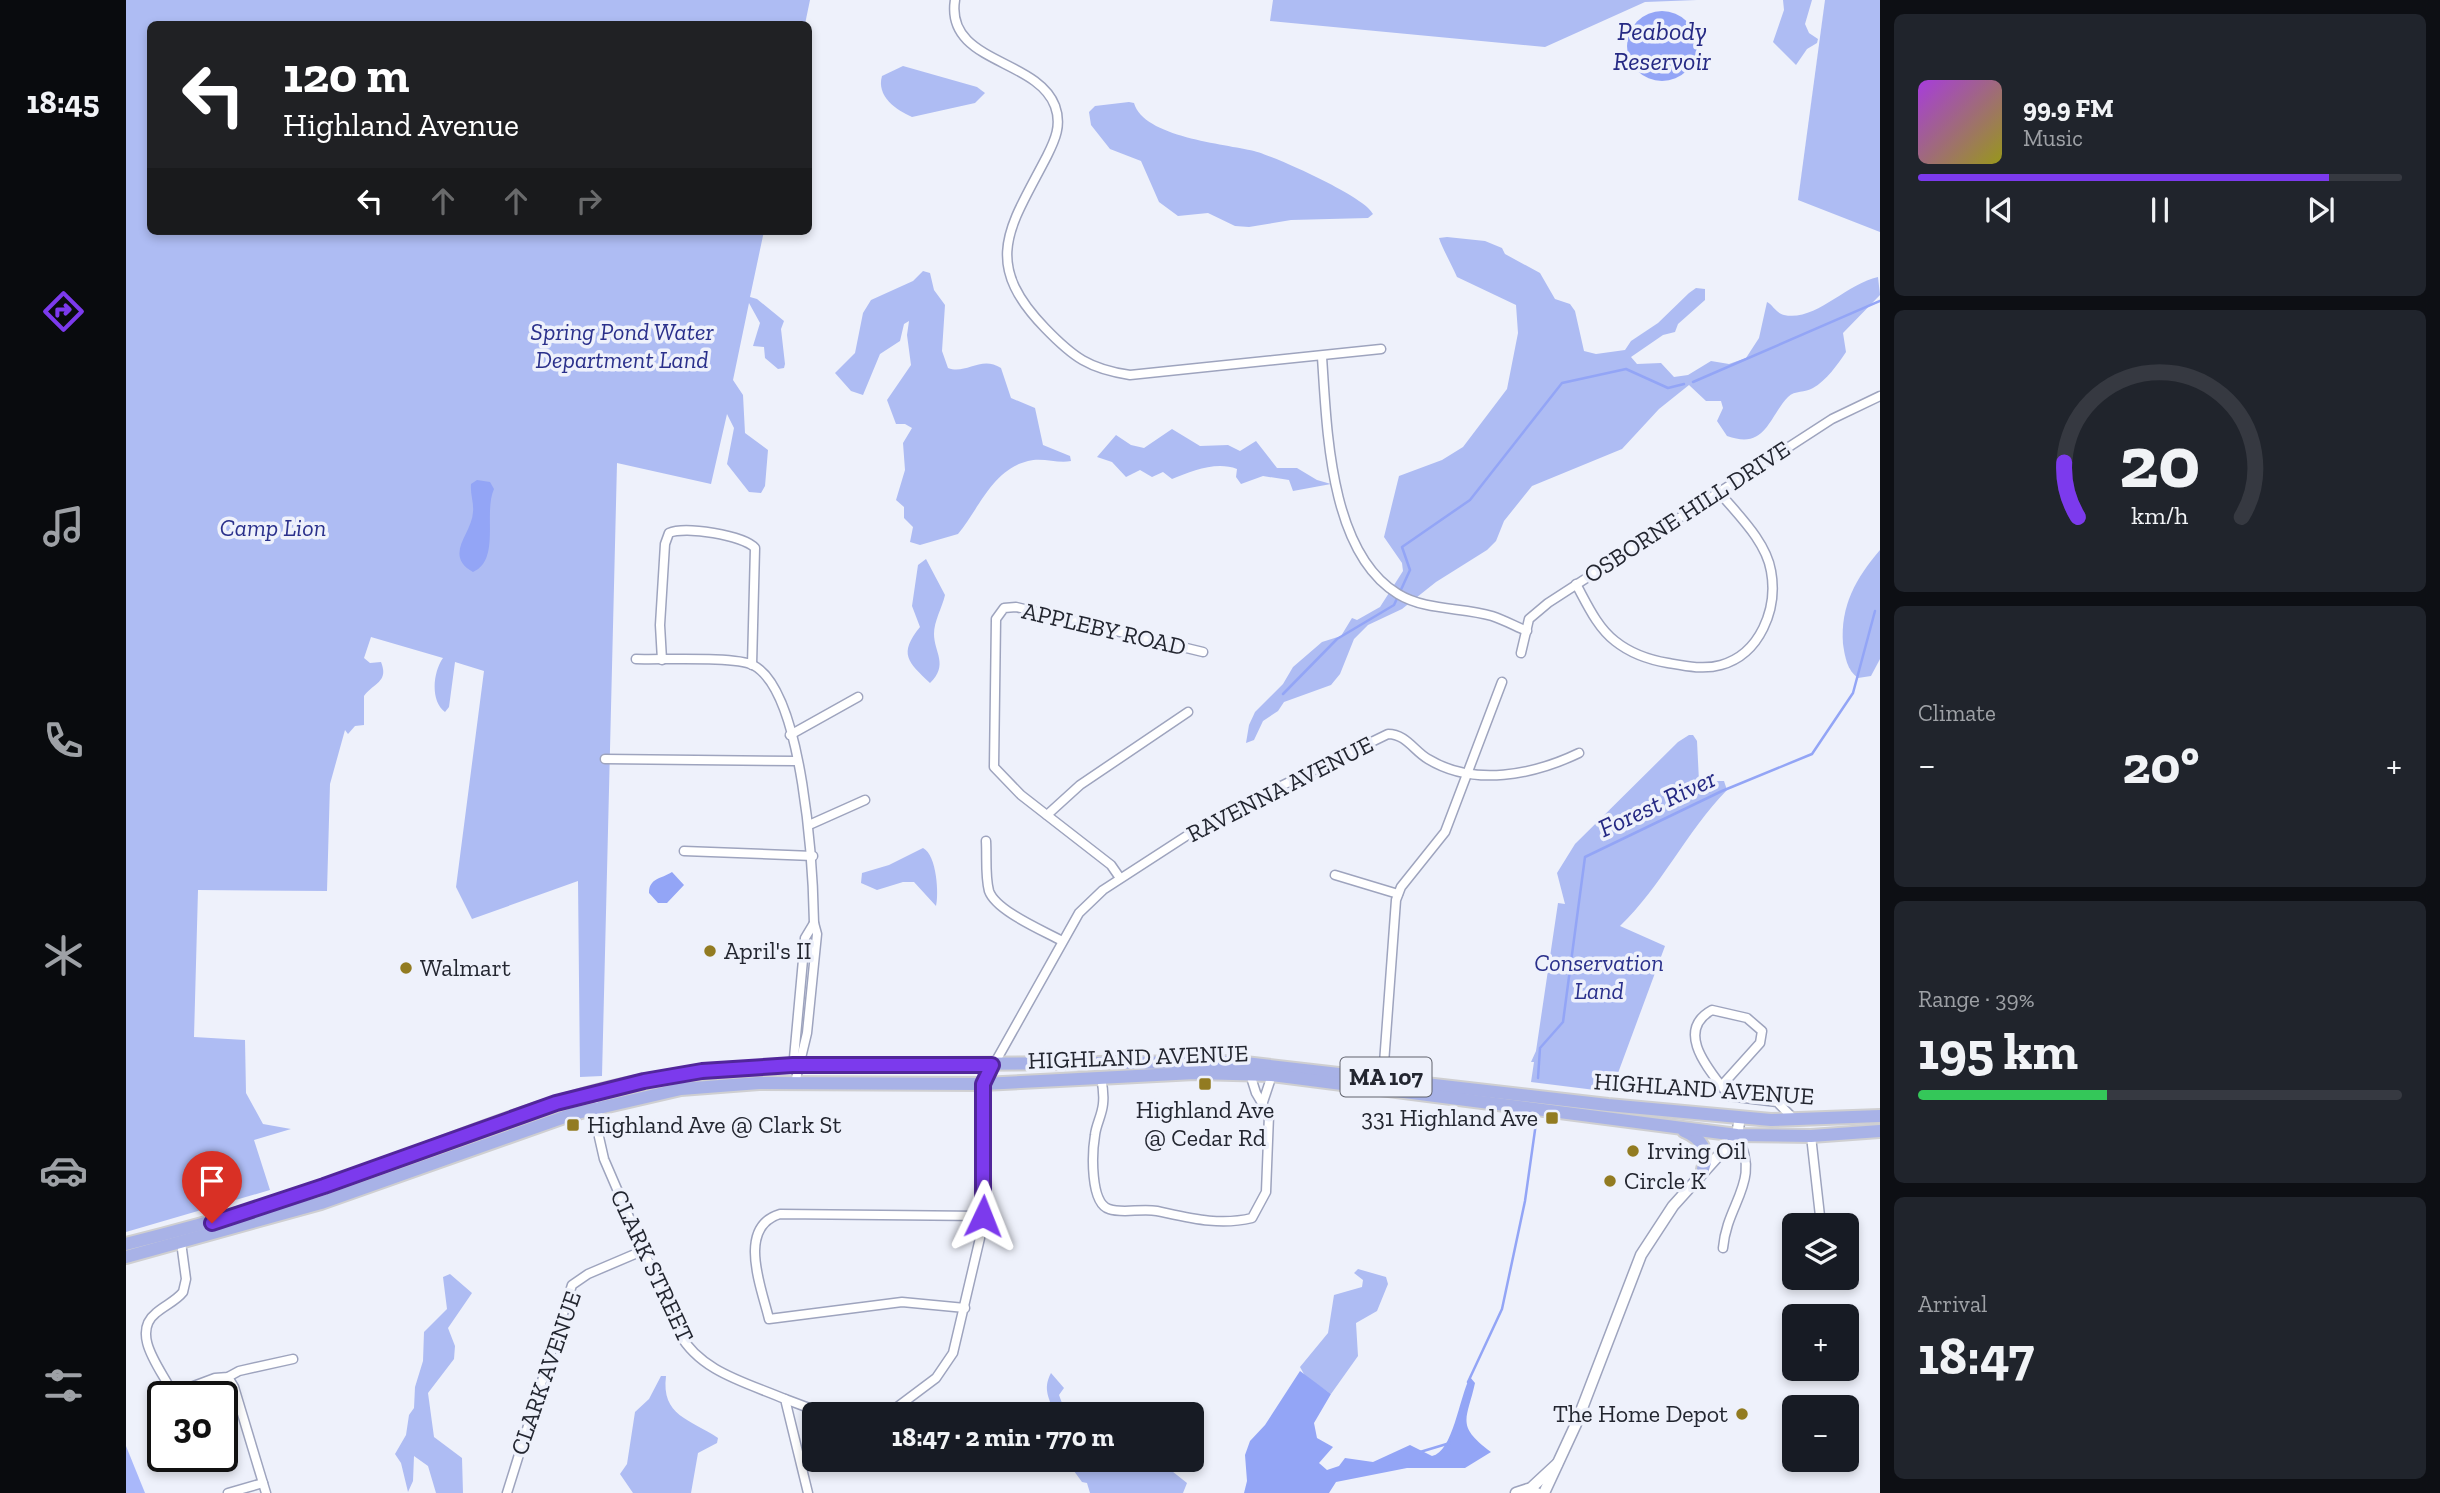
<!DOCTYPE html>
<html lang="en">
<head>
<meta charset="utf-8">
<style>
  :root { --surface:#171b24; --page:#20242c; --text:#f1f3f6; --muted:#9ea1a6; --line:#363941; --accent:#7c3aed }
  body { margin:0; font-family:"Zilla Slab",serif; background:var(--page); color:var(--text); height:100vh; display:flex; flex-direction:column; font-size:26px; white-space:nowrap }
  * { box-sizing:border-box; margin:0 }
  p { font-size:23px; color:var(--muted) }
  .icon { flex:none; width:38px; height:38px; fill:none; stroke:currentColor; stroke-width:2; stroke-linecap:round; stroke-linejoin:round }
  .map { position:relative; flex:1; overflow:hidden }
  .side { display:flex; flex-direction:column; gap:14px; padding:14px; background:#0d0f14; width:560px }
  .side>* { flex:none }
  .top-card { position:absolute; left:21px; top:21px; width:665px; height:214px; border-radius:10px; box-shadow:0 4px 10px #0003; background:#202124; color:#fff; overflow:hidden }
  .tools { position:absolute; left:1656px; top:1213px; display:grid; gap:14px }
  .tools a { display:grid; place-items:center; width:77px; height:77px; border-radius:10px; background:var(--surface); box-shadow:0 4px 10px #0003; font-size:35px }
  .speed { position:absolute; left:21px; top:1381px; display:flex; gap:14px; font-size:35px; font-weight:700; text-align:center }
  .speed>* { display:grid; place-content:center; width:91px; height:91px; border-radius:50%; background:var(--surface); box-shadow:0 4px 10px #0003; line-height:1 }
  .speed .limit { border:4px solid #111; border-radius:10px; background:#fff; color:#111 }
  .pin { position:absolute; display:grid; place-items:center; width:60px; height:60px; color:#fff; margin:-72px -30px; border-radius:50% 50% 50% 0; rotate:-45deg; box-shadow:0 0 7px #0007 }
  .pin .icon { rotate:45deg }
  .me { position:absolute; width:77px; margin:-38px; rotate:2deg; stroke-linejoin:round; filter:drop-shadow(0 0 5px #0008) }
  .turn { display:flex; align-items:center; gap:24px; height:147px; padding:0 21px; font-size:32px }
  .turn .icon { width:91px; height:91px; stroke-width:2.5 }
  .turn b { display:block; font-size:49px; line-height:60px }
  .lanes { display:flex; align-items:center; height:66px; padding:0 21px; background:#0003; justify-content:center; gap:35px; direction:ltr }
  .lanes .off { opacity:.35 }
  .big { font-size:52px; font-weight:800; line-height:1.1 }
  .side .card { flex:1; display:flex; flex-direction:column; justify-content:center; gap:10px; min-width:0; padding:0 24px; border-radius:10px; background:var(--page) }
  .side .dial { align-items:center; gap:0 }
  .dial svg { height:182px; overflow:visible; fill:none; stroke:var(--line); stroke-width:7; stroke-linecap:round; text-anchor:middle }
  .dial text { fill:var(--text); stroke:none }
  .song { display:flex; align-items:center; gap:21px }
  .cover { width:84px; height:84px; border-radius:10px; background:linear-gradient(135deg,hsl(280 70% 55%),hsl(60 70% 35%)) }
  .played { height:7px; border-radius:4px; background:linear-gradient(90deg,var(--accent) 85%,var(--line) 85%) }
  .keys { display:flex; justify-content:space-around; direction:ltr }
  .heat { display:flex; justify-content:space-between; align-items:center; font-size:38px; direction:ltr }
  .charge { height:10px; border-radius:5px; background:linear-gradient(90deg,#34c759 39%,var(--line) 0) }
  .trip { position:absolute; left:676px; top:1402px; width:402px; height:70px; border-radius:10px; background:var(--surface); box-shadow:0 4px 10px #0003; font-weight:800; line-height:70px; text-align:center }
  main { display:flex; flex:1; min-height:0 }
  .tab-bar { display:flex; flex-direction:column; width:126px; justify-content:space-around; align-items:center; background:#090b0e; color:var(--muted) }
  .tab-bar .icon { width:49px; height:49px }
  .tab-bar .current { color:var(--accent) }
  .tab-bar b { font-size:32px; color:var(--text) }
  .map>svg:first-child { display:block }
  .green { fill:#aebcf3 }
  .forest { fill:#a9b8fa }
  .water { fill:#93a5f6 }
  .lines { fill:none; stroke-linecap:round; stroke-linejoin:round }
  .stream { stroke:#93a5f6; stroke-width:2.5 }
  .minor-casing { stroke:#9ea4be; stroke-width:11 }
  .tertiary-casing { stroke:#9ea4be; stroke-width:13 }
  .primary-casing { stroke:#cfcfd1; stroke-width:16 }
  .minor { stroke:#fff; stroke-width:8 }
  .tertiary { stroke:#fff; stroke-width:10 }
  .primary { stroke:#a8b2e7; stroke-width:12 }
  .route-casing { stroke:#51269a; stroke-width:18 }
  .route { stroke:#7c3aed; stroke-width:12 }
  .poi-dot { fill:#927b21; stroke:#eef1fb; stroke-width:2.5 }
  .labels { text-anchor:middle; stroke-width:7; stroke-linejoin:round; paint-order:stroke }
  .shield { fill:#eef1fb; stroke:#60636d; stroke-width:2 }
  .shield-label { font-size:23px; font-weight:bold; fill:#232630 }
  .park-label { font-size:24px; font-style:italic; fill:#2a308b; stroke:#eef1fb }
  .street-label { font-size:24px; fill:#232630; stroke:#eef1fb }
  .poi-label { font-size:24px; fill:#232630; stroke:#eef1fb; text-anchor:start }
  .water-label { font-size:26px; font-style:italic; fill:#252984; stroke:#eef1fb }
</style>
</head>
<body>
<main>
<nav class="tab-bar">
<b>18:45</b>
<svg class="icon current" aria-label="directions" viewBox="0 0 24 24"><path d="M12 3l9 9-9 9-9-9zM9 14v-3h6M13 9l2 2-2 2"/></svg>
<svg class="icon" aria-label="music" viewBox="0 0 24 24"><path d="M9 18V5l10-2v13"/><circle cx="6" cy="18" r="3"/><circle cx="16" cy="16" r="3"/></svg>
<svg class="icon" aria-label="phone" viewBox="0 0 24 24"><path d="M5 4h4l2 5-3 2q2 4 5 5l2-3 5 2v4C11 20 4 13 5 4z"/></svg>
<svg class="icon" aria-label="climate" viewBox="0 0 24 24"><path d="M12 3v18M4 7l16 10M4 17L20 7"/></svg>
<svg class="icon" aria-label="car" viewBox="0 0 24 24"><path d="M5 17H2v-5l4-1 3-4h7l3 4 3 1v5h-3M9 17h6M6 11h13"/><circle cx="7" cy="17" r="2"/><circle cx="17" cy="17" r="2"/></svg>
<svg class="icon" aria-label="filters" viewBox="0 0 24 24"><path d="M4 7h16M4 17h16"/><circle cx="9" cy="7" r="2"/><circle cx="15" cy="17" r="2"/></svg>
</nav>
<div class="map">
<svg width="1754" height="1493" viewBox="0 0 1754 1493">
  <rect width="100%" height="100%" fill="#eef1fb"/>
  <g class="green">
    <path d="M0 0H684L679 24H24V231H638L624 297 631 299 658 321 655 329 659 364 658 368 652 369 639 358 638 347 627 346 634 323 623 303 607 380 617 395 619 433 642 450 639 486 635 493 623 492 601 464 608 428 601 414 585 484 491 463 476 1076 454 1077 452 881 346 919 330 887 358 671 329 662 323 707 319 712C304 701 307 672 317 658L245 637 238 658 244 663 255 662C263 682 248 683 238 696V725L229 726 222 734 219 730 204 784 201 891 72 890 68 1037 119 1040 120 1093 137 1124 165 1129 128 1140 144 1190 0 1232Z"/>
    <path d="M1147 0H1571L1519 2 1419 47 1144 21Z"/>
    <path d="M1657 0H1686L1679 24 1683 33 1692 39 1691 43 1681 49 1670 65 1647 42 1658 10Z"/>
    <path d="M1699 0H1754V232L1672 200Z"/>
    <path d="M777 66 851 87 859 93 849 103 786 117C770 110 750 96 756 76Z"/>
    <path d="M1003 102 1008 103C1017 137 1099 144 1128 151 1148 156 1240 197 1247 214L1242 218 1165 220 1123 227 1109 226 1082 213 1052 216 1033 202 1015 161 984 149 965 125 963 112 969 106Z"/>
    <path d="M1321 237 1359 241 1376 248 1379 254 1414 273 1429 299 1444 304 1449 311 1458 351 1470 354 1499 350 1505 341 1532 323 1563 293 1570 288 1579 289V300L1552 324 1549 332 1537 335 1505 357 1511 364 1535 363 1548 377 1562 375 1585 361 1603 364 1620 358 1633 338 1641 302C1647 305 1650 313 1658 315 1689 322 1720 284 1752 277L1754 295 1717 333 1720 352C1712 364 1700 381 1687 388 1679 393 1669 390 1662 397 1642 418 1640 450 1601 436L1591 421 1597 408 1595 401H1580L1563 385 1533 409 1496 449 1406 486 1378 521 1370 541 1361 550 1310 582 1276 609 1242 625 1228 639 1214 674 1205 685 1158 702 1152 711 1137 721 1128 740 1120 743 1123 725 1129 712 1157 684 1167 667 1196 642 1215 636 1226 618 1231 620 1254 607 1277 571 1276 563 1258 537 1273 476 1316 460 1337 447 1381 389 1392 333 1390 305 1331 277C1326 265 1316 248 1313 238Z"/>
    <path d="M797 271 804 273 808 290 819 305 816 351 822 368C840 375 855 355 875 368L885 398 909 408 917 445 944 456 945 461C932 464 917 457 902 461 866 470 853 509 832 534L794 545 784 542 787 527 778 518V507L770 500 779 470 777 443 786 428 779 424H770L761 400 785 365 781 335 783 321 778 324 774 341 754 354 737 395 725 391 709 373 729 353 737 313 745 300 787 281Z"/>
    <path d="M1046 429 1074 446 1102 445 1114 451 1130 441 1151 468H1171L1191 480 1205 484 1167 491 1163 480 1137 476 1115 484 1110 477 1111 469C1090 461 1066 471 1046 479L1037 472 1026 477 1014 470 1000 477 986 462 971 457 990 435 1005 445 1018 448Z"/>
    <path d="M1754 550V659L1745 676 1732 678C1721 670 1719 657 1717 644 1714 606 1730 578 1754 550Z"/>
    <path d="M800 559 819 595C816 608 808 621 808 634 808 652 823 665 804 683 782 662 772 654 794 627L786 606 792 565Z"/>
    <path d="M1563 735H1567L1571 741 1573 781H1598L1601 790C1560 832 1535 887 1494 926L1539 946 1485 1092 1405 1082 1408 1062H1405L1410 1051 1432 903 1439 904 1431 873 1449 844 1552 742Z"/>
    <path d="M797 848C811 855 813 895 810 906L788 882H777L751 890 735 883 736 873 763 865Z"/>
    <path d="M1232 1269 1260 1277 1262 1284 1251 1311 1230 1323 1232 1356 1205 1394 1179 1376 1174 1367 1202 1333 1208 1295 1236 1287 1237 1280 1228 1273Z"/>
    <path d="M324 1274 346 1293 322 1328 329 1346 328 1359 302 1393 308 1437 336 1458 337 1493H310L302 1466 288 1456 287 1481 282 1492 275 1463 269 1454 280 1435 283 1415 288 1408 289 1387 297 1361 298 1332 321 1309 317 1277Z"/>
    <path d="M925 1373 938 1388 933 1395 940 1414H928C924 1398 916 1390 925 1373Z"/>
    <path d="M535 1376H540C535 1416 564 1419 592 1438L591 1443 572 1453 565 1493H507L494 1474 501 1464 509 1412 523 1399Z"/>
    <path d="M946 1460H1032L1061 1483 1057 1493H964L961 1483 956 1482 948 1471Z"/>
  </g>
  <path class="forest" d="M0 1446 19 1493H0Z"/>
  <g class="water">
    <circle cx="1536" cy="46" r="35"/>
    <path d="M351 480 364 482 368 489C357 513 375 560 347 572 317 555 346 534 347 512 348 503 344 494 345 484Z"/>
    <path d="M546 872 558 885 541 903H532L523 893C523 878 535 879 546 872Z"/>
    <path d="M1174 1371 1205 1394 1188 1423 1191 1438 1207 1447 1193 1463 1201 1470 1213 1466 1219 1458 1247 1462 1284 1445 1306 1456C1327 1452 1333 1398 1344 1377L1349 1383C1341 1420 1329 1425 1365 1452L1339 1468H1281L1210 1482 1203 1493H1118L1121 1481 1119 1455 1124 1441 1139 1425Z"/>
  </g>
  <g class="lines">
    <g class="stream">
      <path d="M1567 382 1754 301"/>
      <path d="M1157 694 1211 639 1268 605 1284 570 1276 547 1344 500 1436 383 1500 369 1542 388 1558 384"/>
      <path d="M1412 1078 1414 1048 1437 1022 1459 857 1596 791 1686 754 1727 693 1749 611"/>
      <path d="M1342 1382 1376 1309 1399 1201 1410 1123"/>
      <path d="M1294 1452 1324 1443"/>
    </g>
    <defs>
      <g id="minor">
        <path d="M829 0C819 63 911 58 929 106 936 125 929 140 921 156 885 226 854 261 919 328 947 357 963 369 1004 375L1255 349"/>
        <path d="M1196 357C1201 428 1203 552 1272 594 1300 611 1336 607 1366 616 1378 620 1389 626 1401 631"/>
        <path d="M1450 584C1461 604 1471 627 1489 641 1504 653 1524 660 1542 663 1559 666 1578 670 1595 665 1634 654 1652 609 1645 571 1640 541 1611 514 1593 492"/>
        <path d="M1395 653 1403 619 1422 603 1706 419 1754 396"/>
        <path d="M510 659C534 660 609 656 627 665 678 692 687 869 688 923L691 934 681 1033 669 1083"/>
        <path d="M536 660 534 625 539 544 543 533C559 526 617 535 629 548L626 665"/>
        <path d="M664 735 732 697"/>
        <path d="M479 759 670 761"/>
        <path d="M921 815 954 785 1062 712"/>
        <path d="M683 825 739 800"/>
        <path d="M860 841C861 857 859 876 863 891 870 911 918 931 936 941"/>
        <path d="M558 851 687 856"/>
        <path d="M1209 875 1272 894"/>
        <path d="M994 878 985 865 895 795 868 767 870 619 878 608 890 607 1077 652"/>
        <path d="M667 1069 679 938 688 923"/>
        <path d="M1257 1077 1270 900 1275 887 1319 832 1376 682"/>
        <path d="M975 1078C977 1087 978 1095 977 1104 976 1115 970 1125 969 1135 966 1153 964 1203 983 1209 997 1214 1015 1208 1031 1211 1064 1218 1093 1226 1126 1218L1140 1192 1143 1115 1130 1093 1124 1074"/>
        <path d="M1597 1088C1580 1066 1550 1030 1586 1010L1621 1018 1636 1031 1634 1043 1598 1083 1597 1088 1602 1096 1651 1102 1668 1119"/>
        <path d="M1137 1102 1146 1075"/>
        <path d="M472 1106 473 1137 478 1159 553 1333C575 1372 619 1382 659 1399L682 1493"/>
        <path d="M1685 1136 1695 1225"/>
        <path d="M1597 1248C1601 1202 1636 1182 1611 1135"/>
        <path d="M839 1308 776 1302 643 1319C636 1289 610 1227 654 1214L857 1216"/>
        <path d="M102 1377 108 1387 140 1493"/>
        <path d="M44 1388C33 1367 5 1333 30 1313 39 1305 50 1301 57 1292L60 1279 55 1242"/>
        <path d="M659 1399 699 1414"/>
        <path d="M30 1404 44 1388 65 1387 89 1378 102 1377 113 1371 167 1359"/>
        <path d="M762 1414 810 1378 827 1353 854 1238 858 1195 857 1084 953 913 977 890 1085 820 1262 734C1280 734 1288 751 1302 759 1348 787 1407 775 1453 753"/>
        <path d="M102 1493 137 1483"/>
        <path d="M381 1493 446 1285 462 1274 516 1251"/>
      </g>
      <g id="tertiary">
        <path d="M1404 1489 1431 1464"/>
        <path d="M1390 1493 1402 1489 1411 1493"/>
        <path d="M1418 1493 1450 1424 1515 1255 1547 1206 1611 1135 1614 1117"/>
      </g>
      <g id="primary">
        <path d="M1558 1131C1575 1138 1584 1151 1577 1169"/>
        <path d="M0 1244C67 1227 133 1209 198 1187 293 1154 386 1112 483 1088 544 1073 605 1070 667 1065L1110 1062 1482 1105 1645 1120 1754 1116"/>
        <path d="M0 1257 195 1203 447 1114 555 1089 633 1083 857 1084 1069 1073 1146 1075 1611 1135 1685 1136 1754 1131"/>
      </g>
    </defs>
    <use href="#minor" class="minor-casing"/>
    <use href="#tertiary" class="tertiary-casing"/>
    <use href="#primary" class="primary-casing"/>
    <use href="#minor" class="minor"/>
    <use href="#tertiary" class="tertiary"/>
    <use href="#primary" class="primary"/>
  </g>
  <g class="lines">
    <defs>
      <path id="route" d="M86 1223 198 1186 430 1103 518 1081 576 1071 667 1065H866L857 1084V1216"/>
    </defs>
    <use href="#route" class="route-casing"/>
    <use href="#route" class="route"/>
  </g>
  <g class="poi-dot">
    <circle cx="584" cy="951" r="7"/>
    <circle cx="280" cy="968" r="7"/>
    <rect x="1072" y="1077" width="14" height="14" rx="3.5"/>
    <rect x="1419" y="1111" width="14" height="14" rx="3.5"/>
    <rect x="440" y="1118" width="14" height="14" rx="3.5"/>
    <circle cx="1507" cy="1151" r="7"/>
    <circle cx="1484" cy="1181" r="7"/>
    <circle cx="1616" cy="1414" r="7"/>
  </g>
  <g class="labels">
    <rect class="shield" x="1214.5" y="1057.5" width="91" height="39" rx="5"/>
    <g class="shield-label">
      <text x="1260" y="1085">MA 107</text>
    </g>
    <g class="park-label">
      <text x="496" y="340">Spring Pond Water<tspan x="496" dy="28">Department Land</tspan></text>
      <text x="147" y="536">Camp Lion</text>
      <text x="1473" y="971">Conservation<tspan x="1473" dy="28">Land</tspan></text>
    </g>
    <g class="street-label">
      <text transform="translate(1561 512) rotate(-33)" y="8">OSBORNE HILL DRIVE</text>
      <text transform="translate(978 629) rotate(13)" y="8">APPLEBY ROAD</text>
      <text transform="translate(1154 789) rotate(-27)" y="8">RAVENNA AVENUE</text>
      <text transform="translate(1012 1057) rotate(-2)" y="8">HIGHLAND AVENUE</text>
      <text transform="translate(1578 1089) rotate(4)" y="8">HIGHLAND AVENUE</text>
      <text transform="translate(526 1266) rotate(65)" y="8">CLARK STREET</text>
      <text transform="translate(420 1373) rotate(-71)" y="8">CLARK AVENUE</text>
    </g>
    <g class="poi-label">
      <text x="598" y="959">April's II</text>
      <text x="294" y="976">Walmart</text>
      <text x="1079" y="1118" text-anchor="middle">Highland Ave<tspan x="1079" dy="28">@ Cedar Rd</tspan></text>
      <text x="1412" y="1126" text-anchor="end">331 Highland Ave</text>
      <text x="461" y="1133">Highland Ave @ Clark St</text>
      <text x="1521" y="1159">Irving Oil</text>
      <text x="1498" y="1189">Circle K</text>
      <text x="1602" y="1422" text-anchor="end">The Home Depot</text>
    </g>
    <g class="water-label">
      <text x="1536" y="40">Peabody<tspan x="1536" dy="30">Reservoir</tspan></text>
      <text transform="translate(1531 803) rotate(-25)" y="9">Forest River</text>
    </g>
  </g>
</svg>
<div class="tools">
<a><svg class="icon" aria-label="layers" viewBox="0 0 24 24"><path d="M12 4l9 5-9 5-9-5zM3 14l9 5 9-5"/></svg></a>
<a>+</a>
<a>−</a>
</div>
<div class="speed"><div class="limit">30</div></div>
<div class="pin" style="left:86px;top:1223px;background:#d93025"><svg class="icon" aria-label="arrive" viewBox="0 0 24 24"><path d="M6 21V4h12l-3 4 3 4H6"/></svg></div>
<svg class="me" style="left:857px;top:1216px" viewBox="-20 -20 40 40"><path d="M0-17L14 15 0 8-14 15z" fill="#7c3aed" stroke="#fff" stroke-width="4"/></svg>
<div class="trip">18:47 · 2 min · 770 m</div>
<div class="top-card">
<div class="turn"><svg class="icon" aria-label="left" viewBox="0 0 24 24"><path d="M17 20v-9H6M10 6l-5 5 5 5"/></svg><div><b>120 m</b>Highland Avenue</div></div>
<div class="lanes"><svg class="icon" aria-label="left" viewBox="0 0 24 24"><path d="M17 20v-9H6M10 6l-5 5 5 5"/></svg><svg class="icon off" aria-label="ahead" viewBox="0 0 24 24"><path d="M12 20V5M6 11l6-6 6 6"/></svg><svg class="icon off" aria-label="ahead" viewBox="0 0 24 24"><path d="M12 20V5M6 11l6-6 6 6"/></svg><svg class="icon off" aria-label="right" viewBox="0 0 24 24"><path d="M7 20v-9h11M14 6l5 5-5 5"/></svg></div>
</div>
</div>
<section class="side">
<div class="card">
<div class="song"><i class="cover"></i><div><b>99.9 FM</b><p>Music</p></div></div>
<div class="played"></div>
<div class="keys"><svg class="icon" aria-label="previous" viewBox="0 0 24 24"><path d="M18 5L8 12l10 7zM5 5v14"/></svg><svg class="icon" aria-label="pause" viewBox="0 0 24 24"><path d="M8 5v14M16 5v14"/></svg><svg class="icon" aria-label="next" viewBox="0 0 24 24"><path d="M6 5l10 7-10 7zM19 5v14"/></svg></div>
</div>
<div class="card dial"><svg viewBox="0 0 100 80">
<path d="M14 69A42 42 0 1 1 86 69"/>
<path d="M14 69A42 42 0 0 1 8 45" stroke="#7c3aed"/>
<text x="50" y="56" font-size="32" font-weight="700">20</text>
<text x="50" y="72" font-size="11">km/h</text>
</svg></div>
<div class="card"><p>Climate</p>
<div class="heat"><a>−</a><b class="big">20°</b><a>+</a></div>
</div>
<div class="card"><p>Range · 39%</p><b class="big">195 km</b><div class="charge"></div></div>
<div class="card"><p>Arrival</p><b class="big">18:47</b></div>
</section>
</main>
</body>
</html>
